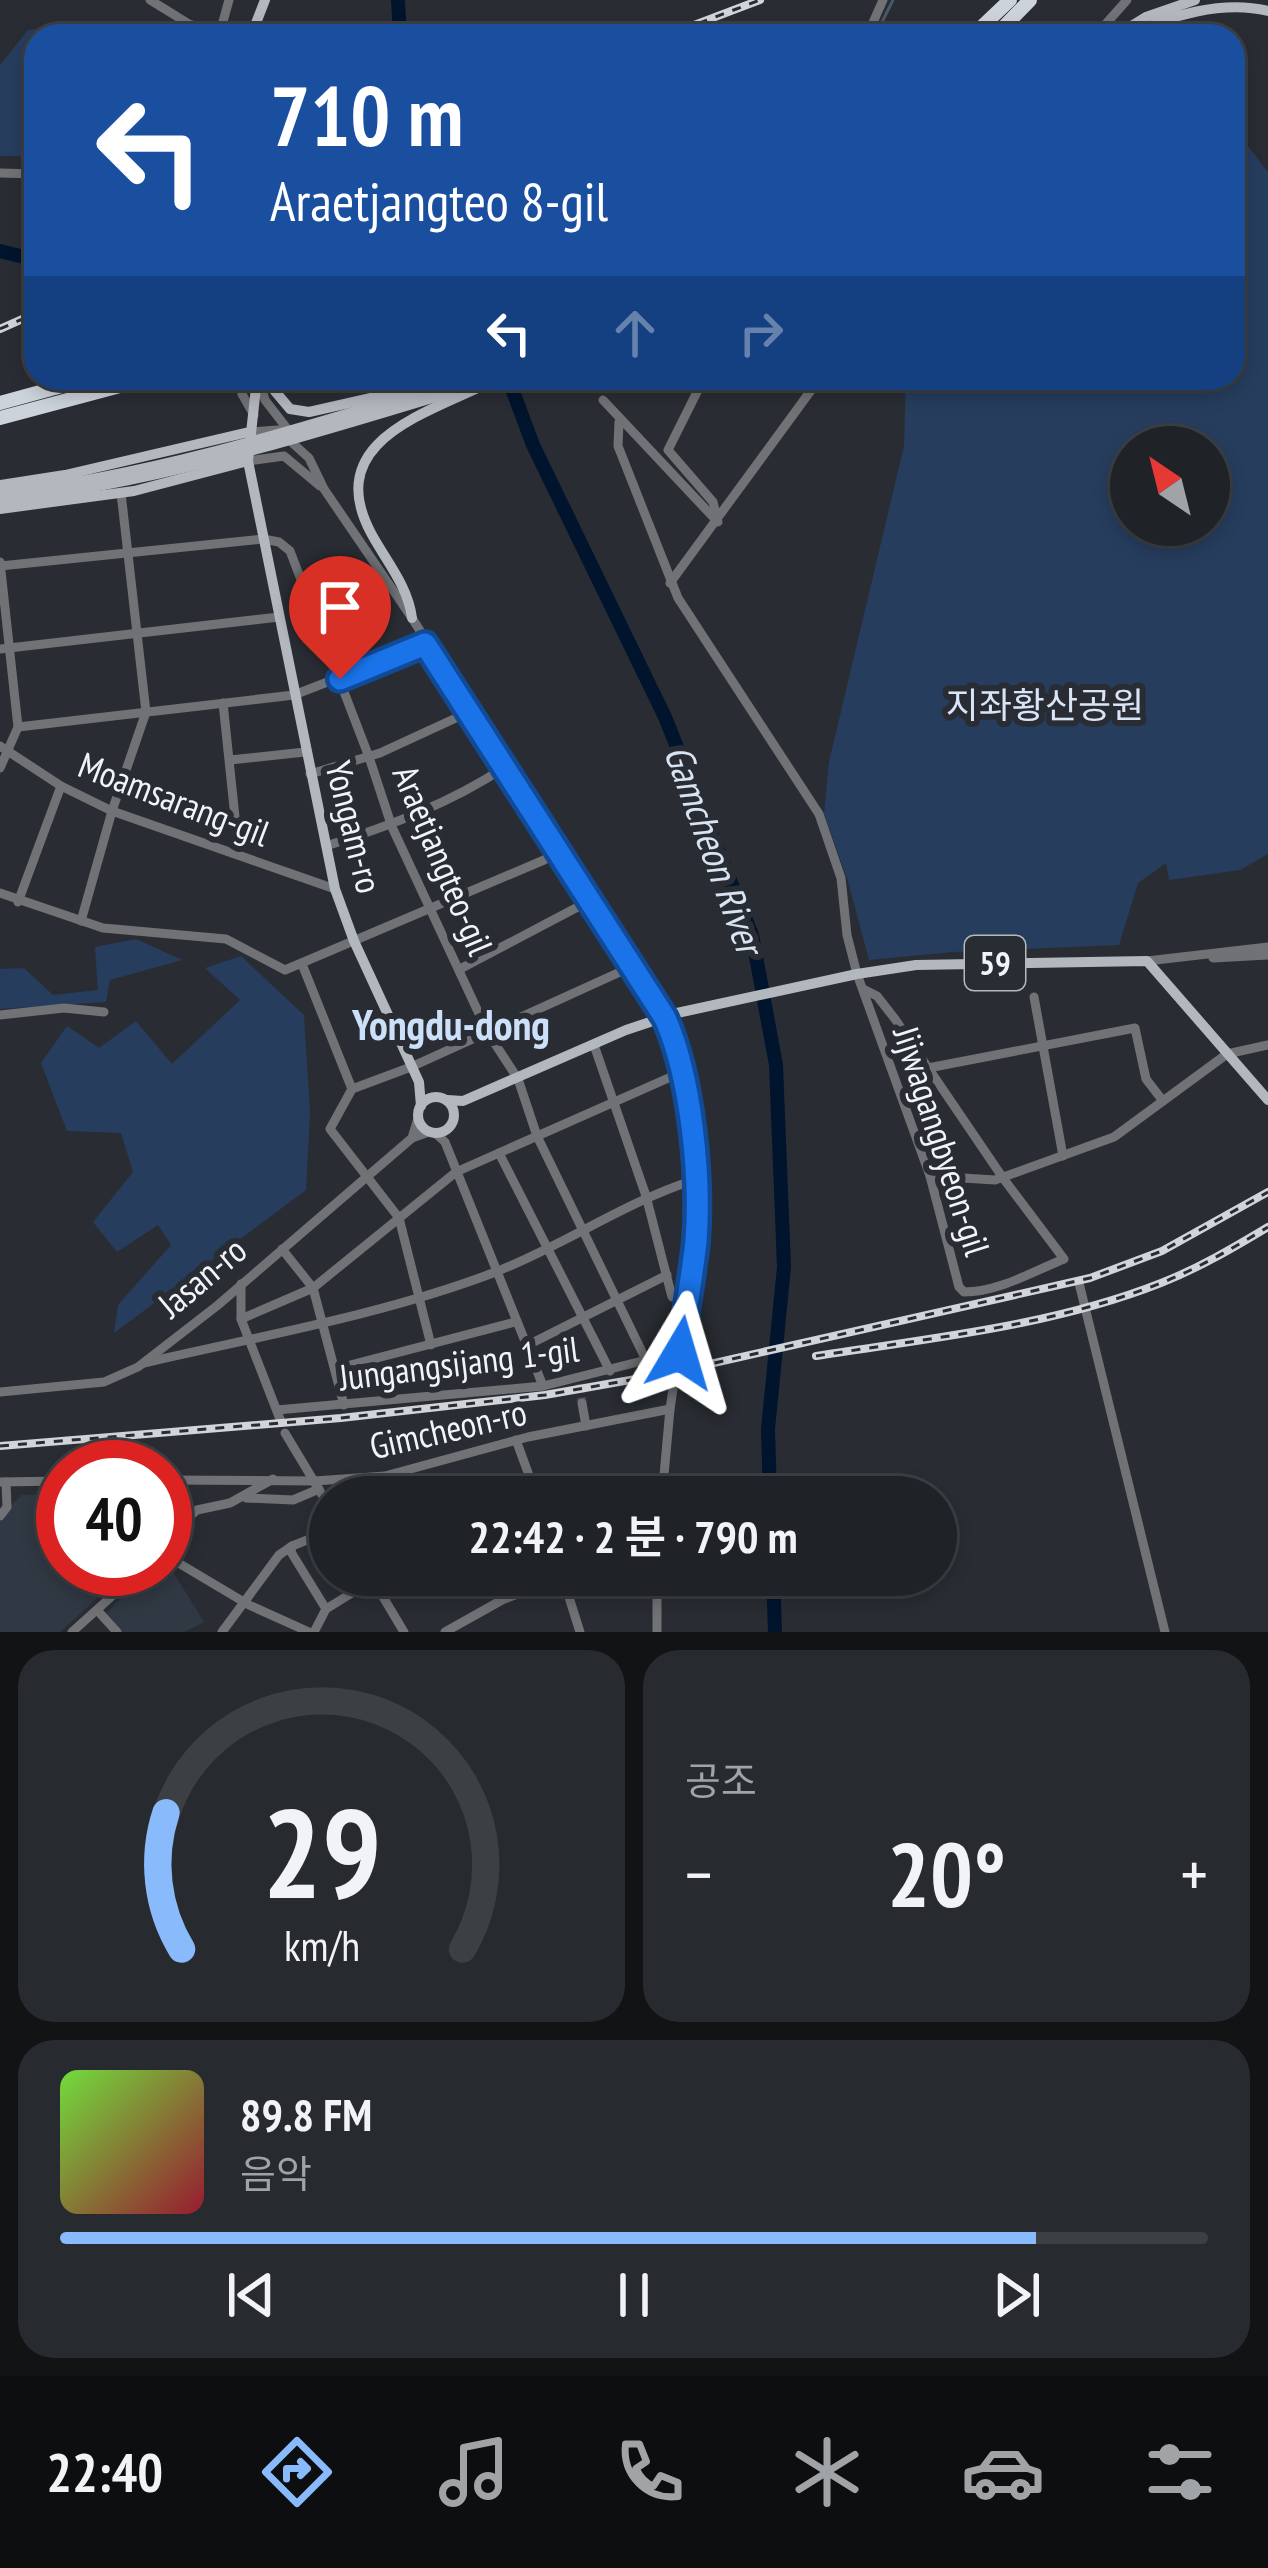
<!DOCTYPE html>
<html lang="ko">
<head>
<meta charset="utf-8">
<style>
  :root { --surface:#1f2226; --page:#272a2e; --text:#f1f3f6; --muted:#a1a4a7; --line:#3c3f43; --accent:#89bafc }
  body { margin:0; font-family:"PT Sans Narrow","Noto Sans KR",sans-serif; background:var(--page); color:var(--text); height:100vh; display:flex; flex-direction:column; font-size:45px; white-space:nowrap }
  * { box-sizing:border-box; margin:0 }
  p { font-size:39px; color:var(--muted) }
  .icon { flex:none; width:66px; height:66px; fill:none; stroke:currentColor; stroke-width:2; stroke-linecap:round; stroke-linejoin:round }
  .map { position:relative; height:1632px; overflow:hidden }
  .sheet { display:flex; flex-direction:column; gap:18px; padding:18px; background:#111315; flex:1 }
  .sheet>* { flex:none }
  .top-card { position:absolute; left:24px; top:24px; width:1221px; height:366px; border-radius:36px; box-shadow:0 6px 18px #0003,0 0 0 3px var(--line); background:#1a4fa0; color:#fff; overflow:hidden }
  .needle { width:78px; rotate:325deg }
  .buttons { position:absolute; left:1110px; top:426px; display:grid; gap:24px }
  .buttons a { display:grid; place-items:center; width:120px; height:120px; border-radius:50%; background:var(--surface); box-shadow:0 6px 18px #0003,0 0 0 3px var(--line); font-size:60px }
  .speed { position:absolute; left:36px; top:1440px; display:flex; gap:24px; font-size:60px; font-weight:700; text-align:center }
  .speed>* { display:grid; place-content:center; width:156px; height:156px; border-radius:50%; background:var(--surface); box-shadow:0 6px 18px #0003,0 0 0 3px var(--line); line-height:1 }
  .speed .limit { border:18px solid #d22; background:#fff; color:#111 }
  .pin { position:absolute; display:grid; place-items:center; width:102px; height:102px; color:#fff; margin:-123px -51px; border-radius:50% 50% 50% 0; rotate:-45deg; box-shadow:0 0 12px #0007 }
  .pin .icon { rotate:45deg }
  .me { position:absolute; width:132px; margin:-66px; rotate:7deg; stroke-linejoin:round; filter:drop-shadow(0 0 9px #0008) }
  .turn { display:flex; align-items:center; gap:42px; height:252px; padding:0 48px; font-size:54px }
  .turn .icon { width:156px; height:156px; stroke-width:2.5 }
  .turn b { display:block; font-size:84px; line-height:102px }
  .lanes { display:flex; align-items:center; height:114px; padding:0 48px; background:#0003; justify-content:center; gap:60px; direction:ltr }
  .lanes .off { opacity:.35 }
  .big { font-size:90px; font-weight:600; line-height:1.1 }
  .sheet .tile { flex:1; display:flex; flex-direction:column; justify-content:center; gap:18px; min-width:0; padding:0 42px; border-radius:36px; background:var(--page) }
  .sheet .dial { align-items:center; gap:0 }
  .dial svg { height:312px; overflow:visible; fill:none; stroke:var(--line); stroke-width:7; stroke-linecap:round; text-anchor:middle }
  .dial text { fill:var(--text); stroke:none }
  .song { display:flex; align-items:center; gap:36px }
  .cover { width:144px; height:144px; border-radius:18px; background:linear-gradient(135deg,hsl(100 70% 55%),hsl(350 70% 35%)) }
  .played { height:12px; border-radius:6px; background:linear-gradient(90deg,var(--accent) 85%,var(--line) 85%) }
  .keys { display:flex; justify-content:space-around; direction:ltr }
  .heat { display:flex; justify-content:space-between; align-items:center; font-size:66px; direction:ltr }
  .sheet .tiles { flex:1; display:grid; gap:18px; grid-template-columns:1fr 1fr }
  .tile:last-child { grid-column:span 2 }
  .trip { position:absolute; left:309px; top:1476px; width:648px; height:120px; border-radius:60px; background:var(--surface); box-shadow:0 6px 18px #0003,0 0 0 3px var(--line); font-weight:600; line-height:120px; text-align:center }
  .tabs { display:flex; height:192px; justify-content:space-around; align-items:center; background:#0c0e0f; color:var(--muted) }
  .tabs .icon { width:84px; height:84px }
  .tabs .active { color:var(--accent) }
  .tabs b { font-size:54px; color:var(--text) }
  .map>svg:first-child { display:block }
  .built { fill:#303843 }
  .green { fill:#263d5d; fill-rule:evenodd }
  .lines { fill:none; stroke-linecap:round; stroke-linejoin:round }
  .stream { stroke:#49576b; stroke-width:3 }
  .river { stroke:#01142e; stroke-width:14 }
  .minor-tunnel { stroke:#474b51; stroke-width:9; stroke-dasharray:9 4.5; stroke-linecap:butt }
  .minor { stroke:#707275; stroke-width:9 }
  .major { stroke:#b3b8be; stroke-width:10 }
  .highway { stroke:#cdd3db; stroke-width:14 }
  .rail-casing { stroke:#d1d4d8; stroke-width:8 }
  .rail { stroke:#292d33; stroke-width:3; stroke-dasharray:9; stroke-linecap:butt }
  .major-bridge { stroke:#b3b8be; stroke-width:10 }
  .route-casing { stroke:#114b97; stroke-width:30 }
  .route { stroke:#1a73e8; stroke-width:21 }
  .labels { text-anchor:middle; stroke-width:12; stroke-linejoin:round; paint-order:stroke }
  .shield { fill:#292d33; stroke:#b5b8bd; stroke-width:3 }
  .shield-label { font-size:33px; font-weight:bold; fill:#f1f4f8 }
  .park-label { font-size:36px; fill:#d9e5f6; stroke:#292d33 }
  .street-label { font-size:36px; fill:#f1f4f8; stroke:#292d33 }
  .water-label { font-size:39px; font-style:italic; fill:#d8e4f4; stroke:#292d33 }
  .quarter-label { font-size:42px; font-weight:bold; fill:#cde0f9; stroke:#292d33 }
</style>
</head>
<body>
<div class="map">
<svg width="1268" height="1632" viewBox="0 0 1268 1632">
  <rect width="100%" height="100%" fill="#292d33"/>
  <g class="built">
    <path d="M63 1494V1569H129L60 1632H0V1515L22 1495Z"/>
    <path d="M165 1559 204 1622 184 1632H121L106 1614 148 1569H165Z"/>
  </g>
  <g class="green">
    <path d="M67 26 93 36H36V100L29 101 24 125 29 156H0V65L28 30Z"/>
    <path d="M1233 127 1268 172V854L1240 870 1169 880 1166 863 1138 883 1119 945 953 952 869 960 848 881 824 814 829 762 904 446 906 378H1233ZM1209 447V525H1131V447Z"/>
    <path d="M136 939 182 960 110 980 106 1002 0 1009V969L24 968 53 995 98 990 95 947Z"/>
    <path d="M241 956 304 1015 310 1112 306 1190 114 1333 118 1305 171 1245 158 1225 117 1252 93 1222 133 1172 121 1133 67 1131 41 1063 67 1026 99 1048 136 1021 172 1064 240 1000 205 968Z"/>
  </g>
  <g class="lines">
    <path class="stream" d="M875 36 893 0"/>
    <g class="river">
      <path d="M398 0 400 36"/>
      <path d="M0 251 36 260"/>
      <path d="M508 378 533 445 665 717 752 935 776 1065 784 1267 768 1429 770 1497"/>
      <path d="M773 1575 775 1632"/>
    </g>
    <path class="minor-tunnel" d="M580 1384 582 1403"/>
    <g class="minor">
      <path d="M150 0 189 24 225 36"/>
      <path d="M219 36 229 0"/>
      <path d="M867 36 883 0"/>
      <path d="M1095 36 1127 0"/>
      <path d="M0 173 36 174"/>
      <path d="M238 378 242 394 254 415"/>
      <path d="M259 378 265 400 292 435"/>
      <path d="M704 378 668 450 713 502 718 522"/>
      <path d="M603 400 714 518"/>
      <path d="M619 422 618 446 678 598 819 814 841 878 847 935 857 974 930 1176 959 1287 964 1292C998 1292 1032 1272 1064 1259L1003 1178 895 1019 877 996 863 989"/>
      <path d="M249 432 278 430 309 458 324 489 412 618 670 1030 682 1072 692 1139 696 1236 670 1409 662 1497"/>
      <path d="M248 461 284 456 320 486"/>
      <path d="M0 566 263 539 279 542 290 551 369 757 392 827 488 1033 518 1079 537 1136 646 1360 543 1386 277 1410"/>
      <path d="M670 583 820 378"/>
      <path d="M0 649 279 617"/>
      <path d="M223 703 239 855"/>
      <path d="M18 727 294 695 425 644"/>
      <path d="M0 746 61 786 112 811 335 889"/>
      <path d="M230 760 305 752"/>
      <path d="M0 768 18 727 0 562"/>
      <path d="M310 774 380 753 469 712"/>
      <path d="M326 846C389 826 449 804 505 767"/>
      <path d="M0 893 103 928 226 939 285 970 544 860 557 849"/>
      <path d="M18 902 61 786"/>
      <path d="M81 921 112 811 146 712 121 493"/>
      <path d="M1213 958 1268 955"/>
      <path d="M1147 961 1268 947"/>
      <path d="M302 964 352 1089"/>
      <path d="M460 969 591 900"/>
      <path d="M1034 997 1063 1156"/>
      <path d="M0 1015 64 1008 104 1012"/>
      <path d="M594 1045 646 1196 672 1297"/>
      <path d="M928 1068 1135 1028 1146 1079 1163 1101"/>
      <path d="M435 1133 445 1142 543 1386"/>
      <path d="M412 1138 418 1118"/>
      <path d="M499 1153 610 1371"/>
      <path d="M930 1176 995 1180 1114 1137 1227 1054 1268 1045"/>
      <path d="M282 1249 313 1288 344 1405"/>
      <path d="M1079 1283 1165 1632"/>
      <path d="M241 1284V1319L280 1419"/>
      <path d="M241 1319 313 1288 456 1172 682 1072"/>
      <path d="M431 1345 399 1218 330 1129 352 1089 411 1067 631 967"/>
      <path d="M526 1346 667 1275"/>
      <path d="M144 1363C260 1336 382 1315 493 1273 563 1246 623 1203 694 1180"/>
      <path d="M335 1369 515 1322"/>
      <path d="M0 1392 104 1382 138 1367 218 1305 412 1138 429 1132"/>
      <path d="M582 1403 586 1426"/>
      <path d="M285 1433 330 1508"/>
      <path d="M516 1440 537 1497"/>
      <path d="M165 1480 315 1481 385 1476 528 1437 670 1409"/>
      <path d="M0 1482 63 1481"/>
      <path d="M246 1498 293 1500 319 1489"/>
      <path d="M0 1516 7 1507 6 1482"/>
      <path d="M165 1546 179 1526 197 1510 230 1503 273 1479"/>
      <path d="M292 1546 291 1552 326 1609"/>
      <path d="M165 1555 249 1605 309 1632"/>
      <path d="M370 1575 404 1632"/>
      <path d="M562 1575 580 1632"/>
      <path d="M97 1610 117 1632"/>
      <path d="M72 1632 142 1569"/>
      <path d="M222 1632 279 1555 292 1546 330 1531"/>
      <path d="M314 1632 326 1609 373 1580"/>
      <path d="M445 1632 502 1600 562 1577"/>
      <path d="M657 1632V1575"/>
    </g>
    <g class="major">
      <path d="M251 36 265 0"/>
      <path d="M1115 36 1146 17 1195 0"/>
      <path d="M1129 36C1168 15 1224 0 1268 11"/>
      <path d="M257 378 248 461 335 889 354 941 419 1082 421 1106"/>
      <path d="M270 378 274 390 290 409 309 412 424 386"/>
      <path d="M0 485 65 475 249 432"/>
      <path d="M0 509 134 491 248 461"/>
      <path d="M412 618C408 586 386 561 371 533 323 443 422 415 484 385"/>
      <circle cx="436" cy="1115" r="18"/>
      <path d="M447 1100 463 1101 626 1030 677 1013 857 974 916 965 1147 961 1268 1100"/>
    </g>
    <g class="highway">
      <path d="M972 36 1010 0"/>
      <path d="M995 36 1030 0"/>
      <path d="M0 403 91 378"/>
      <path d="M0 418 150 378"/>
    </g>
    <defs>
      <g id="rail">
        <path d="M665 36 760 0"/>
        <path d="M0 329 36 313"/>
        <path d="M816 1356C931 1338 1052 1326 1161 1283 1199 1268 1233 1248 1268 1227"/>
        <path d="M0 1446 341 1418 545 1395 670 1373 1090 1278 1162 1251 1268 1192"/>
      </g>
    </defs>
    <use href="#rail" class="rail-casing"/>
    <use href="#rail" class="rail"/>
    <g class="major-bridge">
      <path d="M0 493C158 475 313 424 465 378"/>
      <path d="M0 501C170 482 334 427 498 378"/>
    </g>
  </g>
  <g class="lines">
    <defs>
      <path id="route" d="M340 679 425 644 665 1018C691 1077 701 1176 696 1241 692 1278 685 1315 680 1353"/>
    </defs>
    <use href="#route" class="route-casing"/>
    <use href="#route" class="route"/>
  </g>
  <g class="labels">
    <rect class="shield" x="965" y="936" width="60" height="54" rx="9"/>
    <g class="shield-label">
      <text x="995" y="975">59</text>
    </g>
    <g class="park-label">
      <text x="1045" y="718">지좌황산공원</text>
    </g>
    <g class="street-label">
      <text transform="translate(174 799) rotate(21)" y="13">Moamsarang-gil</text>
      <text transform="translate(354 827) rotate(76)" y="13">Yongam-ro</text>
      <text transform="translate(443 860) rotate(67)" y="13">Araetjangteo-gil</text>
      <text transform="translate(942 1141) rotate(72)" y="13">Jijwagangbyeon-gil</text>
      <text transform="translate(202 1277) rotate(-40)" y="13">Jasan-ro</text>
      <text transform="translate(459 1363) rotate(-7)" y="13">Jungangsijang 1-gil</text>
      <text transform="translate(448 1429) rotate(-13)" y="13">Gimcheon-ro</text>
    </g>
    <g class="water-label">
      <text transform="translate(714 849) rotate(70)" y="14">Gamcheon River</text>
    </g>
    <g class="quarter-label">
      <text x="451" y="1040">Yongdu-dong</text>
    </g>
  </g>
</svg>
<div class="buttons">
<a><svg class="needle" viewBox="-14 -14 28 28"><path d="M0-13l5 13h-10z" fill="#e53935"/><path d="M0 13l5-13h-10z" fill="#a1a4a7"/></svg></a>
</div>
<div class="speed"><div class="limit">40</div></div>
<div class="pin" style="left:340px;top:679px;background:#d93025"><svg class="icon" aria-label="arrive" viewBox="0 0 24 24"><path d="M6 21V4h12l-3 4 3 4H6"/></svg></div>
<svg class="me" style="left:680px;top:1353px" viewBox="-20 -20 40 40"><path d="M0-17L14 15 0 8-14 15z" fill="#1a73e8" stroke="#fff" stroke-width="4"/></svg>
<div class="trip">22:42 · 2 분 · 790 m</div>
<div class="top-card">
<div class="turn"><svg class="icon" aria-label="left" viewBox="0 0 24 24"><path d="M17 20v-9H6M10 6l-5 5 5 5"/></svg><div><b>710 m</b>Araetjangteo 8-gil</div></div>
<div class="lanes"><svg class="icon" aria-label="left" viewBox="0 0 24 24"><path d="M17 20v-9H6M10 6l-5 5 5 5"/></svg><svg class="icon off" aria-label="ahead" viewBox="0 0 24 24"><path d="M12 20V5M6 11l6-6 6 6"/></svg><svg class="icon off" aria-label="right" viewBox="0 0 24 24"><path d="M7 20v-9h11M14 6l5 5-5 5"/></svg></div>
</div>
</div>
<section class="sheet">
<div class="tiles">
<div class="tile dial"><svg viewBox="0 0 100 80">
<path d="M14 69A42 42 0 1 1 86 69"/>
<path d="M14 69A42 42 0 0 1 10 34" stroke="#89bafc"/>
<text x="50" y="56" font-size="32" font-weight="700">29</text>
<text x="50" y="72" font-size="11">km/h</text>
</svg></div>
<div class="tile"><p>공조</p>
<div class="heat"><a>−</a><b class="big">20°</b><a>+</a></div>
</div>
<div class="tile">
<div class="song"><i class="cover"></i><div><b>89.8 FM</b><p>음악</p></div></div>
<div class="played"></div>
<div class="keys"><svg class="icon" aria-label="previous" viewBox="0 0 24 24"><path d="M18 5L8 12l10 7zM5 5v14"/></svg><svg class="icon" aria-label="pause" viewBox="0 0 24 24"><path d="M8 5v14M16 5v14"/></svg><svg class="icon" aria-label="next" viewBox="0 0 24 24"><path d="M6 5l10 7-10 7zM19 5v14"/></svg></div>
</div>
</div>
</section>
<nav class="tabs">
<b>22:40</b>
<svg class="icon active" aria-label="directions" viewBox="0 0 24 24"><path d="M12 3l9 9-9 9-9-9zM9 14v-3h6M13 9l2 2-2 2"/></svg>
<svg class="icon" aria-label="music" viewBox="0 0 24 24"><path d="M9 18V5l10-2v13"/><circle cx="6" cy="18" r="3"/><circle cx="16" cy="16" r="3"/></svg>
<svg class="icon" aria-label="phone" viewBox="0 0 24 24"><path d="M5 4h4l2 5-3 2q2 4 5 5l2-3 5 2v4C11 20 4 13 5 4z"/></svg>
<svg class="icon" aria-label="climate" viewBox="0 0 24 24"><path d="M12 3v18M4 7l16 10M4 17L20 7"/></svg>
<svg class="icon" aria-label="car" viewBox="0 0 24 24"><path d="M5 17H2v-5l4-1 3-4h7l3 4 3 1v5h-3M9 17h6M6 11h13"/><circle cx="7" cy="17" r="2"/><circle cx="17" cy="17" r="2"/></svg>
<svg class="icon" aria-label="filters" viewBox="0 0 24 24"><path d="M4 7h16M4 17h16"/><circle cx="9" cy="7" r="2"/><circle cx="15" cy="17" r="2"/></svg>
</nav>
</body>
</html>
